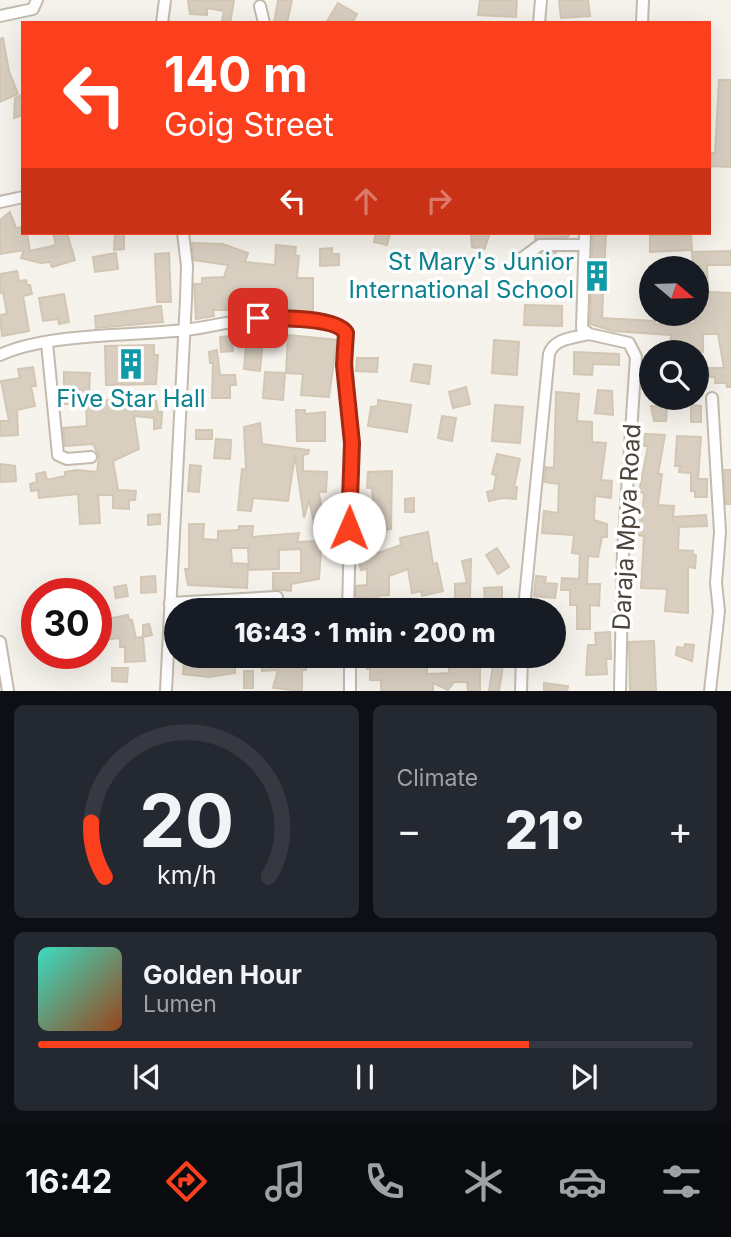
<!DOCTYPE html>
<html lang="en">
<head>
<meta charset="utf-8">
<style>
  :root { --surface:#171b24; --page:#242831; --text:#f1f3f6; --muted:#9ea1a6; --line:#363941; --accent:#fc3f1d }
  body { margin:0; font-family:Inter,sans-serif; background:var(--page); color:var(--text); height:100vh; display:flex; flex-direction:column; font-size:26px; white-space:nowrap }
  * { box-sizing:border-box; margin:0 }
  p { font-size:23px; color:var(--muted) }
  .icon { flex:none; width:38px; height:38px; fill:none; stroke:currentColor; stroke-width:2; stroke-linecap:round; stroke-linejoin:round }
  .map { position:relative; height:691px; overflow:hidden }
  .side { display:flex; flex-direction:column; gap:14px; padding:14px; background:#0d0f14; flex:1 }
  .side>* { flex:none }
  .guide { position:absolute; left:21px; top:21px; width:690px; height:214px; border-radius:0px; box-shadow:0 7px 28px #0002; background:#fc3f1d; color:#fff; overflow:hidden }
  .needle { width:46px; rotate:109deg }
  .controls { position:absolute; left:639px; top:256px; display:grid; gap:14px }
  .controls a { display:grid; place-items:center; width:70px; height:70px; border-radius:50%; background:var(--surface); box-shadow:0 7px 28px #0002; font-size:35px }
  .speed { position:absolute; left:21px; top:578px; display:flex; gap:14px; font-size:35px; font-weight:700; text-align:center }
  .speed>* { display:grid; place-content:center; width:91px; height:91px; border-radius:50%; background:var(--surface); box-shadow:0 7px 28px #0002; line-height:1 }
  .speed .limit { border:10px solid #d22; background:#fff; color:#111 }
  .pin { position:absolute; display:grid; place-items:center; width:60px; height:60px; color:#fff; margin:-30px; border-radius:14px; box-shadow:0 4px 10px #0006 }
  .me { position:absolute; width:77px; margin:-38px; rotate:1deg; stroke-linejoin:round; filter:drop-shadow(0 0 5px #0008) }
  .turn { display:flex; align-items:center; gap:24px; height:147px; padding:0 28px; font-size:32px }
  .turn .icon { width:91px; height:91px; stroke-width:2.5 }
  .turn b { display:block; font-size:49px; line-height:60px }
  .lanes { display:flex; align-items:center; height:66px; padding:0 28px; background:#0003; justify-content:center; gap:35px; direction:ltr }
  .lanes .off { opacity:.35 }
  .big { font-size:52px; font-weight:800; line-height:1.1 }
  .side .card { flex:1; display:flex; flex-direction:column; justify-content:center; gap:10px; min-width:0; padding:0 24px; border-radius:10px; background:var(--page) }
  .side .dial { align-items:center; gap:0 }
  .dial svg { height:182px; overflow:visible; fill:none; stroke:var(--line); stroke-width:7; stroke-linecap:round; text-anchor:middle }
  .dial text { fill:var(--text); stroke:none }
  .song { display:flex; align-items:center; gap:21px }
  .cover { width:84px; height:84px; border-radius:10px; background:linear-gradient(135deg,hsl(170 70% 55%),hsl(20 70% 35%)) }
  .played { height:7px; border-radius:4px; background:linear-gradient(90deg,var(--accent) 75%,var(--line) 75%) }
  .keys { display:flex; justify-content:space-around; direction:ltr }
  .heat { display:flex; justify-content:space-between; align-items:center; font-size:38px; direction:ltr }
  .side .tiles { flex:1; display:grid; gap:14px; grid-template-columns:1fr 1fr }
  .card:last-child { grid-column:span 2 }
  .trip { position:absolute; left:164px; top:598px; width:402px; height:70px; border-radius:35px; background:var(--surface); box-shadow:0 7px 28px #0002; font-weight:800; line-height:70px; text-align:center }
  .dock { display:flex; height:112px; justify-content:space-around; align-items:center; background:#090b0e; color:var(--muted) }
  .dock .icon { width:49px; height:49px }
  .dock .current { color:var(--accent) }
  .dock b { font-size:32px; color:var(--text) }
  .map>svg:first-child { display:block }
  .building { fill:#d8cfc1; stroke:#d3c7b4; stroke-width:2 }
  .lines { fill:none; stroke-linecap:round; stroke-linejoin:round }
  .minor-casing { stroke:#c2bbae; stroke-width:14 }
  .minor { stroke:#fff; stroke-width:10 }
  .route-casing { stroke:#a42913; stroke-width:18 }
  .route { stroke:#fc3f1d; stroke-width:12 }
  .labels { text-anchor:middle; stroke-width:7; stroke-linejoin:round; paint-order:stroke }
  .culture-label { font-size:24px; fill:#0d838f; stroke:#fff; text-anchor:end }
  .street-label { font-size:24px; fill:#4b4439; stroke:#fff }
</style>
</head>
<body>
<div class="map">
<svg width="731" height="691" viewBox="0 0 731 691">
  <rect width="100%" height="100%" fill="#f6f3ec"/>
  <g class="building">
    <path d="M188 0 234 1 230 23 222 21 224 11 207 8V15L190 14Z"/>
    <path d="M278 0H292L287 23H274Z"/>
    <path d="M480 0H517L516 17 478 15Z"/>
    <path d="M559 0H588L590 16 561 18Z"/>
    <path d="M338 3 357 14 352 23H326Z"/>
    <path d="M3 38 9 71 18 94 0 102V39Z"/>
    <path d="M719 80H731V167L709 166V153H715Z"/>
    <path d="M23 95V115L14 118 15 98Z"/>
    <path d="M10 212 16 228 23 227V233H27L30 251 56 245 53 233H67L75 260 52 267 50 262 41 263 21 258 24 250 0 254V220Z"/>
    <path d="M115 233H124V249L114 250Z"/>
    <path d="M376 233H390L387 245 374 242Z"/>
    <path d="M471 233H490L484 250 472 247Z"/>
    <path d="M535 233H570L568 237 535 239Z"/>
    <path d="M593 233H606L602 318 655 321V324L695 323 696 268H693L692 252 731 251V265H707L708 292 731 293V387H727L726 383H715V377H709V368H724L718 334H703V352H671V335L613 331 590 324Z"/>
    <path d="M691 234 692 250 650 252V235Z"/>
    <path d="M192 243 223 244 248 253 245 262 275 265 276 245 296 247 295 255 299 256 297 278H313V312L238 305V310H213L214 316 196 319 194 284H202V278L224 277 228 265 194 260Z"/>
    <path d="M332 248V254H339V265L320 266V249Z"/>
    <path d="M116 253 118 269 95 272 93 257Z"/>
    <path d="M169 253 171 302H157L155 254Z"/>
    <path d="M543 253H556L555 267 535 264V258Z"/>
    <path d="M17 271 19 281 26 280 27 285H30L32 294 23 296 29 331 2 336 0 315 7 314 3 292 0 293V274Z"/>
    <path d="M64 294 69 322 59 324 58 319 43 321 39 298Z"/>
    <path d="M525 305 562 306V326L524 325Z"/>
    <path d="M161 306 163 322 96 328 95 316Z"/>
    <path d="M270 325 271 335 257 336 256 326Z"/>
    <path d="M288 335 337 340 329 397 301 395 303 374 286 373Z"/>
    <path d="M231 336 233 351 221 352 220 337Z"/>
    <path d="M494 340 519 342 517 375 492 373Z"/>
    <path d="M154 345V355H158L156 384 106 385 105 346Z"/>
    <path d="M246 346 262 348 260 371 244 369Z"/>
    <path d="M217 350 220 375H235L236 385H230V398H212L213 363H210L209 352Z"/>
    <path d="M574 352 619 354V365L593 364 592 375 574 374Z"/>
    <path d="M357 358H378L377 372 356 371Z"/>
    <path d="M414 364 431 366 429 384 411 381Z"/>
    <path d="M33 367 36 386H31L35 406 17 410 18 435 0 436V421H9L1 381 20 378 18 369Z"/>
    <path d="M64 372 90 373 89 394H96V402L155 393 158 412H162L161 428 154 429V418L134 416 139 449 113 461 118 490 136 491 135 500H129V509L113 508V495H98L100 523 80 524 78 494 39 498 38 490 31 491 30 484 37 482 36 474 45 472 47 480 65 476V472L76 470 97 472 99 456 93 444 65 446 63 428 87 426 86 404H64Z"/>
    <path d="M265 372 285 373 283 400 263 398Z"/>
    <path d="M466 387 470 404 453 408 449 392Z"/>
    <path d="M598 390 612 391 613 415 595 413Z"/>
    <path d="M556 392 579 394 577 421 592 422V442L606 443 601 480 612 481 611 498 595 496 594 520 607 524V537H602L598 557 588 556 587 584H600L599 606 590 605V629H577V605H570V590H561L562 578 579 579 580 554 572 553 574 535 542 533 544 511 558 513 559 484 544 482 546 467 554 468Z"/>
    <path d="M378 400 411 405 407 432 368 426 371 407 378 406Z"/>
    <path d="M495 405 523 407 520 443 492 441Z"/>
    <path d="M691 405 701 406V422H691Z"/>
    <path d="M651 406H667L666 421H654Z"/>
    <path d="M296 410H305V414L325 412V441H297Z"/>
    <path d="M442 416 456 418 452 441 438 438Z"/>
    <path d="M260 423 262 444 309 450 308 454 303 455V471L327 472 326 492H319L324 526 329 525 331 535 326 536 327 541H340V545L321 549 319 579 291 584V591L273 589V573H301V549L279 550V569L249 570 248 548H231L232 563 248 564 247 588 188 585 185 569H189V524H204L203 539 218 540V531L239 530V526H253L252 537 299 533 297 542 318 541 309 500 304 518 295 455 288 501 253 498 251 511 238 510 242 469 246 470 244 427Z"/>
    <rect x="196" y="430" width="16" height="9"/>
    <path d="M645 434 665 435 658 474H662L658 505 674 506 673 517 706 515 707 526 679 527 678 550 693 551 692 554 696 555 695 568 688 567V613L665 611 667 589 641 588 644 536 636 535 637 530H632L633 519 642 520 644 493 639 492 648 446H644Z"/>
    <path d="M677 436 701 437 698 479H707V497H695V491H691V473L679 472 680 466H675Z"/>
    <path d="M216 439 231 440 230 459 214 458Z"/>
    <path d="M497 454 520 459 514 487H517L516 499 502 498 489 501 487 492 494 490 496 475 492 474Z"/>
    <path d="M0 464 15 466 16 481 0 482Z"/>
    <path d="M190 465 201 466 199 492 188 491Z"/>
    <path d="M724 470H731V504H726Z"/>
    <path d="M392 471 391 529 369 531 375 554 401 545 400 538 428 532 433 564 437 563 443 591 422 596 421 591 412 593 408 569 389 576V595L378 596V599L356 598V586L367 585V569L361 570 357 556 358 519 374 516 372 488H367L368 472Z"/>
    <path d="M414 498V512H405V499Z"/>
    <path d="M160 514V524L148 525V515Z"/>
    <path d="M497 548 509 567 498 574 486 555Z"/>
    <path d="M471 559 470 599H455V584L467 583 462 561Z"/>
    <path d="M155 576 156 592 141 593V577Z"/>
    <path d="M536 576 546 577 545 583 557 584 555 598 534 596Z"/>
    <path d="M126 585 128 596 116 598 114 587Z"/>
    <path d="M502 587V602H485L484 588Z"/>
    <path d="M128 615 129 620H132L136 638 143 637 145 661 125 662V647H120V638L104 640 101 620Z"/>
    <path d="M149 624 152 635 143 637V625Z"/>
    <path d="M610 632 611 659H606L607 674 586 675 588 645H596L595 633Z"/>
    <path d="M654 641 656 691H630L629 642Z"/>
    <path d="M685 644 694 645 692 661 676 655 677 647 684 648Z"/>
    <path d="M184 656H229L230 666 235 665V673L209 677 183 674Z"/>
    <path d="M301 656H311V664H306V670H302V691L273 688 278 670 262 671 261 658 302 659Z"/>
    <path d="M373 656H427V674L449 673V668H456V656H480V691H468L467 682H454L448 690 433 683V691H381V680H370V669H367V659H373Z"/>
    <path d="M494 658 504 659 499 691H489Z"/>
    <path d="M112 668H128L127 682 112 681Z"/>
    <rect x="244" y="671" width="9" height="17"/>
    <path d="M544 683 568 686 567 691H544Z"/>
  </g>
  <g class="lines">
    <defs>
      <g id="minor">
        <path d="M260 6 264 23"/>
        <path d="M0 16 33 9 37 0"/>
        <path d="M162 23 165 0"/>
        <path d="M539 23 541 0"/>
        <path d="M642 23 643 0"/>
        <path d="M0 202 23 197"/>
        <path d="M585 233 582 328 589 334 629 343 636 357 623 552 620 691"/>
        <path d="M521 259 540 245H584"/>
        <path d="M47 343 58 455 67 459 91 457"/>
        <path d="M0 355C46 333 133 336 185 330 210 327 235 320 259 318 280 316 327 317 344 329L352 443 348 611"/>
        <path d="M170 603 277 597"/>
        <path d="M347 606 512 611 524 608 549 354C554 338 574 338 589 334"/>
        <path d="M0 642 8 691"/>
        <path d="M166 691 186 299 187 266 183 233"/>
        <path d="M350 691V656"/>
        <path d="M521 691 522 656"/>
        <path d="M710 691 719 611 716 583 720 532 712 398"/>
      </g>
    </defs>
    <use href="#minor" class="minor-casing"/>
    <use href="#minor" class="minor"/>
  </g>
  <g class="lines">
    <defs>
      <path id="route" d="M258 318C277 318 336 317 346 333L344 365 352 443 349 528"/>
    </defs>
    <use href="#route" class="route-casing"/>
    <use href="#route" class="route"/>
  </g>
  <defs>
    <symbol id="building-bare" viewBox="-9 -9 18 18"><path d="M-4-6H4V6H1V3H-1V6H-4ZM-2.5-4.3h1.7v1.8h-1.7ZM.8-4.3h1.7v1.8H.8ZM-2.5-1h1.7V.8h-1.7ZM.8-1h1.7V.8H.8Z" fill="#0f9aa8" stroke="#fff" stroke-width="2.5" paint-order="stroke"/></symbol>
  </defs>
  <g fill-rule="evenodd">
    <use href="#building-bare" x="575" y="254" width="44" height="44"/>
    <use href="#building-bare" x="109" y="342" width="44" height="44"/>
  </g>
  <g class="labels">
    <g class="culture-label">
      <text x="574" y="270">St Mary's Junior<tspan x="574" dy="28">International School</tspan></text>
      <text x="131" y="407" text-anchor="middle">Five Star Hall</text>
    </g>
    <g class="street-label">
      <text transform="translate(627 527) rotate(-87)" y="8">Daraja Mpya Road</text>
    </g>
  </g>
</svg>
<div class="controls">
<a><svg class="needle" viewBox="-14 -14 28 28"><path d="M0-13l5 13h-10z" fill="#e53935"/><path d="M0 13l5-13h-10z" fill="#9ea1a6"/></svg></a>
<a><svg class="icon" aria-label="search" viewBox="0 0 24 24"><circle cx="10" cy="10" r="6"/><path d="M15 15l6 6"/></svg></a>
</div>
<div class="speed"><div class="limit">30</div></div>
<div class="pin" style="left:258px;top:318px;background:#d93025"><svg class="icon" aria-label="arrive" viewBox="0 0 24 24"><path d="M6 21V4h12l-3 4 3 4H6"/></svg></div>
<svg class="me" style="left:349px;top:528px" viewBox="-20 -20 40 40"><circle r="19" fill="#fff"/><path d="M0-13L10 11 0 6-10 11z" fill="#fc3f1d"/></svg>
<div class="trip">16:43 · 1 min · 200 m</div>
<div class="guide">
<div class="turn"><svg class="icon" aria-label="left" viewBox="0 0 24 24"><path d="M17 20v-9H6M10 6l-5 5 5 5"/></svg><div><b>140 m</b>Goig Street</div></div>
<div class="lanes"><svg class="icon" aria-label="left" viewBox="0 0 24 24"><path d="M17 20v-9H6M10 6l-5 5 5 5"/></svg><svg class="icon off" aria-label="ahead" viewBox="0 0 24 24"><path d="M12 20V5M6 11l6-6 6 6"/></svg><svg class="icon off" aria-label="right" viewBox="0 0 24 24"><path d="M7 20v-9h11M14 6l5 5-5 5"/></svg></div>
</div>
</div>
<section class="side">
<div class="tiles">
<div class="card dial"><svg viewBox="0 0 100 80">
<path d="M14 69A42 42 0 1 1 86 69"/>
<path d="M14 69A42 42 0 0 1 8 45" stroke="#fc3f1d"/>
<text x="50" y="56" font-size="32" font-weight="700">20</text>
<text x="50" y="72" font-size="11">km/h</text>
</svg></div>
<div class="card"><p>Climate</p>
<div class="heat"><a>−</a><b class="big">21°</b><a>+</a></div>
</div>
<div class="card">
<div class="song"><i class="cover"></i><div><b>Golden Hour</b><p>Lumen</p></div></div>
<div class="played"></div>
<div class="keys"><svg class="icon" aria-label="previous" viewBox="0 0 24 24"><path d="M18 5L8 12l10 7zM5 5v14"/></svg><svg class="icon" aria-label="pause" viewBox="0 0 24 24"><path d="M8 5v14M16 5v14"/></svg><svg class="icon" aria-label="next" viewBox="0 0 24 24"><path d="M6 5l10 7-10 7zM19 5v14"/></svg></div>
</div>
</div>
</section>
<nav class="dock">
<b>16:42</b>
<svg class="icon current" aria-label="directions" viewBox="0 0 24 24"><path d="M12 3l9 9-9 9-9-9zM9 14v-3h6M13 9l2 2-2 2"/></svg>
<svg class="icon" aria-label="music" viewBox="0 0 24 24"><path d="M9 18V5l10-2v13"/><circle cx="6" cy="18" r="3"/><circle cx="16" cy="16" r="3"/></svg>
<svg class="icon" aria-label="phone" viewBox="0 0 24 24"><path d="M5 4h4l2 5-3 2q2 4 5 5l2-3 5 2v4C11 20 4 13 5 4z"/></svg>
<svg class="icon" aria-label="climate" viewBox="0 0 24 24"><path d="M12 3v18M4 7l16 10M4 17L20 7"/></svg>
<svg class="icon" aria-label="car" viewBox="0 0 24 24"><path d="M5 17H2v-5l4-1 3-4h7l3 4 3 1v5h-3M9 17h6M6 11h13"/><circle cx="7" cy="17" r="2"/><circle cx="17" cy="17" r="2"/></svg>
<svg class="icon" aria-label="filters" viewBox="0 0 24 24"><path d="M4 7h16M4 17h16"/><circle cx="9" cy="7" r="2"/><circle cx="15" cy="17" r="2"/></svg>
</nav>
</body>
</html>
